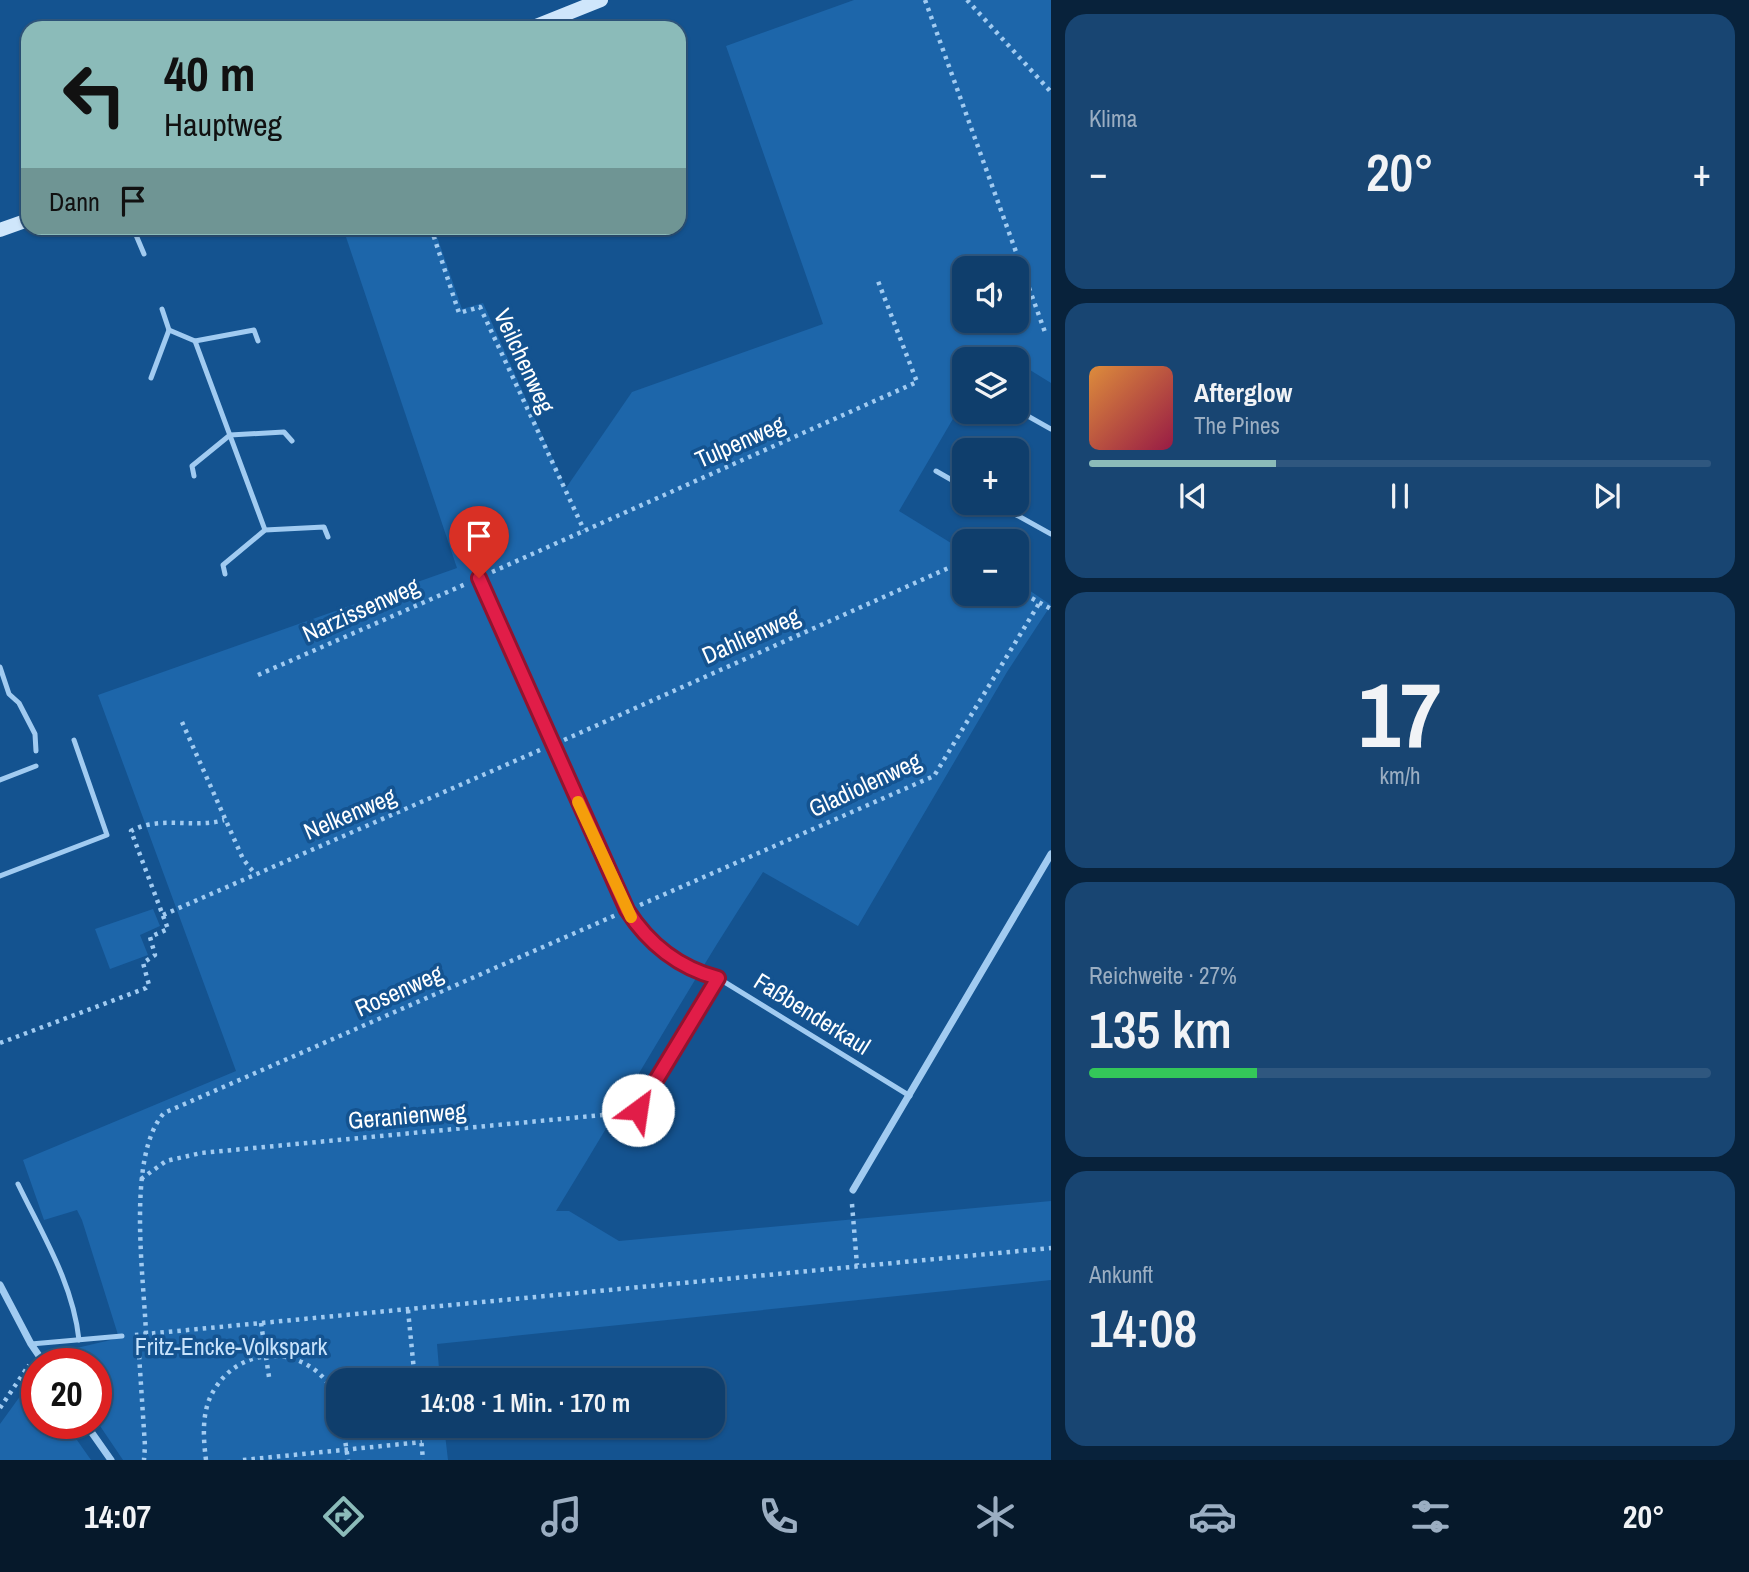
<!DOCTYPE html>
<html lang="de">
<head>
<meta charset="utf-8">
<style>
  :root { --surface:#0f3e6c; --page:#184572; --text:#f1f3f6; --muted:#9baec2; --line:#2f577f; --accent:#8bbbb9 }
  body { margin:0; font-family:"Archivo Narrow",sans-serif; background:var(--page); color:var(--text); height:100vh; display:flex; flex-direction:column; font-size:26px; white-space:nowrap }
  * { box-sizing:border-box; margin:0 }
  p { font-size:23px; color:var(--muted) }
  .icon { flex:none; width:38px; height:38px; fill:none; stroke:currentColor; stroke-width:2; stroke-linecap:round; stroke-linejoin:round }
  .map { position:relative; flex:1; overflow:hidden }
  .side { display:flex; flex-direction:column; gap:14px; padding:14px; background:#08223b; width:698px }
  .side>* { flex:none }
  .banner { position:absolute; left:21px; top:21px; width:665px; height:214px; border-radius:21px; box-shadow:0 2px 5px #0004,0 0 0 2px var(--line); background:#8bbbb9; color:#111; overflow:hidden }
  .buttons { position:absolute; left:952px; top:256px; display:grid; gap:14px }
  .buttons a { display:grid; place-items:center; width:77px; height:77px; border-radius:14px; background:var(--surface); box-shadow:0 2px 5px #0004,0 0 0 2px var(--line); font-size:35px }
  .speed { position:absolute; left:21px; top:1348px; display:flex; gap:14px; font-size:35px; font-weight:700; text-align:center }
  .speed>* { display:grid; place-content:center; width:91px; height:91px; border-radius:50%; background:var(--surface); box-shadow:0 2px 5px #0004,0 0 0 2px var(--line); line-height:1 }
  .speed .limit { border:10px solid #d22; background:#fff; color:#111 }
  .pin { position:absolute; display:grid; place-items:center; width:60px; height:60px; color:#fff; margin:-72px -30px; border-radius:50% 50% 50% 0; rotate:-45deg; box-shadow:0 0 7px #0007 }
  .pin .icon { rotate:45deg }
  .me { position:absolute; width:77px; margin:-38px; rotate:31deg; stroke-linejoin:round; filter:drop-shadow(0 0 5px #0008) }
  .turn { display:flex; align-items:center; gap:24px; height:147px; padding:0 28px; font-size:32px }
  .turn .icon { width:91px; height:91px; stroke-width:2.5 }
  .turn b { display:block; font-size:49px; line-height:60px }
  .then { display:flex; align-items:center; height:66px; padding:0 28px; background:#0003; gap:14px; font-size:26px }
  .big { font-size:52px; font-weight:600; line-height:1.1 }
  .side .widget { flex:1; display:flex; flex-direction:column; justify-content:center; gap:10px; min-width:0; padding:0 24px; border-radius:21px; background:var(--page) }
  .side .dial { align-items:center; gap:0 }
  .dial b { font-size:91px; line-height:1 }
  .song { display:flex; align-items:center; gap:21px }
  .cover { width:84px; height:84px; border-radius:10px; background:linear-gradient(135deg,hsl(30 70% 55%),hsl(340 70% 35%)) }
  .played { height:7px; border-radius:4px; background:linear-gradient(90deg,var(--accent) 30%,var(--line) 30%) }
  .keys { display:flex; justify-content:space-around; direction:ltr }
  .heat { display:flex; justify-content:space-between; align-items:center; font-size:38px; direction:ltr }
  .charge { height:10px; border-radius:5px; background:linear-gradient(90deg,#34c759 27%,var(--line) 0) }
  .trip { position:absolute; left:326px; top:1368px; width:399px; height:70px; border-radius:21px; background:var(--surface); box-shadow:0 2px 5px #0004,0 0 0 2px var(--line); font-weight:600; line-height:70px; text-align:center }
  .tabs { display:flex; height:112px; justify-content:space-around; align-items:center; background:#06192b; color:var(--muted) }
  .tabs .icon { width:49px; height:49px }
  .tabs .selected { color:var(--accent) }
  .tabs b { font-size:32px; color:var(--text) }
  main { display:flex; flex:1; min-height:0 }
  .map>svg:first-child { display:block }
  .green { fill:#1d66aa; fill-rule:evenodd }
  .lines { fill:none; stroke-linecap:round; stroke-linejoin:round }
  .path { stroke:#a1cbf1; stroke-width:4.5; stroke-dasharray:3.5 5; stroke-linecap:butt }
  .service { stroke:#a1cbf1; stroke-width:5 }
  .minor { stroke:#a1cbf1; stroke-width:7 }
  .secondary { stroke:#cfe6fb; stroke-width:14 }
  .route-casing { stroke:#92132f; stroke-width:18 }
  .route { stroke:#e11d48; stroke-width:12 }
  .slow { stroke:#f59e0b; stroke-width:12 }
  .labels { text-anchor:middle; stroke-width:7; stroke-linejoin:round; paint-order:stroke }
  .street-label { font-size:24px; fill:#fff; stroke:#145390 }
  .park-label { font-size:24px; fill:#c8e3fc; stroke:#145390 }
</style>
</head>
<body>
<main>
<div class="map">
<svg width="1051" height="1460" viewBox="0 0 1051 1460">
  <rect width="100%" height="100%" fill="#145390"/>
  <g class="green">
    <path d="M854 0H1051V383L1017 362V359L995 349 988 359H964V400L899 511 964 551V593H1017V582L1051 605 1007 672 858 926 763 872C690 983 626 1098 556 1211H569L619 1241 1051 1201V1280L437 1344 440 1381H338V1426H444L448 1460H123L96 1420V1363L57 1362 64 1351 119 1338 82 1220 77 1210 44 1220 23 1160 236 1071 98 695 457 568 343 228H434L462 309 483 303 566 488 632 392 823 324 726 46ZM964 268H1017V320H964Z"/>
    <path d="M153 909 160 926 140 935 148 955 110 969 95 929Z"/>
    <path d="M34 1377 37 1382V1423H65L91 1460H0V1424Z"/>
  </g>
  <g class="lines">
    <g class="path">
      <path d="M925 0 1046 335"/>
      <path d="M967 0 1051 92"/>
      <path d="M431 228 459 313 480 307 584 530"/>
      <path d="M492 572 917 382 878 281"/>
      <path d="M1017 590 1051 609"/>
      <path d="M258 675 468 583"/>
      <path d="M182 722 243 859 255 874"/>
      <path d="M564 740 964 561"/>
      <path d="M640 905 934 776 1040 602"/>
      <path d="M163 915 540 750"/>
      <path d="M0 1043 146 988 149 985 143 963 155 955 150 937 168 929 131 831C160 815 194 829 224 820"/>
      <path d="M141 1179 166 1161 201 1153 624 1113"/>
      <path d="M852 1204 857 1265"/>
      <path d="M408 1310 415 1381"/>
      <path d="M261 1323 269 1377"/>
      <path d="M146 1334C144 1277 126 1156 164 1113L616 915"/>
      <path d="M135 1335 1051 1248"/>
      <path d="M138 1339 145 1446 144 1460"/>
      <path d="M0 1408 29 1365"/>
      <path d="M343 1426 348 1460"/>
      <path d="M420 1426 423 1460"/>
      <path d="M206 1460C203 1436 201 1408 216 1387 247 1339 321 1348 338 1404"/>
      <path d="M243 1460 422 1442"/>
    </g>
    <g class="service">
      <path d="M133 228 144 254"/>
      <path d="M162 309 169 330 195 341 265 530"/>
      <path d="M195 341 254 330 258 341"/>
      <path d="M151 378 169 330"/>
      <path d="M1017 410 1051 429"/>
      <path d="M936 471 964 487"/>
      <path d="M194 476 192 466 230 435 284 432 292 441"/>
      <path d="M993 502 1051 534"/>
      <path d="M225 574 223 565 265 530 324 527 328 537"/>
      <path d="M479 578 627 910C648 943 679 968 718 978"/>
      <path d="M0 667 9 694 19 703 35 734 36 751"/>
      <path d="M0 780 36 766"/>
      <path d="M0 876 107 835 74 740"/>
      <path d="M638 1110 718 978 910 1096"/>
      <path d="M18 1184C42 1234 73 1283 79 1340"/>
      <path d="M31 1344 122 1336"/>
    </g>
    <g class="minor">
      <path d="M853 1190 1051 854"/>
      <path d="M0 1285 31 1344 44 1363"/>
      <path d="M85 1423 111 1460"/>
    </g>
    <g class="secondary">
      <path d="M531 28 601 0"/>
      <path d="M0 230 28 220"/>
    </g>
  </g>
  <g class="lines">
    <defs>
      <path id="route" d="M479 578 627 910C648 943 679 968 718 978L638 1110"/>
    </defs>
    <use href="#route" class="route-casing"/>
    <use href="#route" class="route"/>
    <path class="slow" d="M578 802 631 917"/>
  </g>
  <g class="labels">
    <g class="street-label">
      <text transform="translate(524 361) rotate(65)" y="8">Veilchenweg</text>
      <text transform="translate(740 442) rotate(-24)" y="8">Tulpenweg</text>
      <text transform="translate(361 610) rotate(-24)" y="8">Narzissenweg</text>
      <text transform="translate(751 636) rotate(-24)" y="8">Dahlienweg</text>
      <text transform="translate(865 785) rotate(-25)" y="8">Gladiolenweg</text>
      <text transform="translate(350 814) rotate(-23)" y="8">Nelkenweg</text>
      <text transform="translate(399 991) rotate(-24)" y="8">Rosenweg</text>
      <text transform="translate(812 1014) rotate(32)" y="8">Faßbenderkaul</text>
      <text transform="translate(407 1116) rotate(-5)" y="8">Geranienweg</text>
    </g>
    <g class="park-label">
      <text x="231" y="1355">Fritz-Encke-Volkspark</text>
    </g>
  </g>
</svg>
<div class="buttons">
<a><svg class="icon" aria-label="sound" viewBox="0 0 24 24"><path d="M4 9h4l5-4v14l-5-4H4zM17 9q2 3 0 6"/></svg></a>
<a><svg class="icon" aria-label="layers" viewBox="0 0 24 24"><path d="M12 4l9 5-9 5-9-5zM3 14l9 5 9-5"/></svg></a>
<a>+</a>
<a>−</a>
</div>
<div class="speed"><div class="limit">20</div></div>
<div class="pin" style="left:479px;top:578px;background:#d93025"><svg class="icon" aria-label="arrive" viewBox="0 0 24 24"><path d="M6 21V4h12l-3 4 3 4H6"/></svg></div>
<svg class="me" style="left:638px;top:1110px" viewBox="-20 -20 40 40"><circle r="19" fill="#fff"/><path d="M0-13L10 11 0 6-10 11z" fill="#e11d48"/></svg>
<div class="trip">14:08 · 1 Min. · 170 m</div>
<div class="banner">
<div class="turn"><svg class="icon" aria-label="left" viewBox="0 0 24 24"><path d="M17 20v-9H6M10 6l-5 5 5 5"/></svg><div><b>40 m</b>Hauptweg</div></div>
<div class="then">Dann<svg class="icon" aria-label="arrive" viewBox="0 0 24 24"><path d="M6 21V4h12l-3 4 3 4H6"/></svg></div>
</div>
</div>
<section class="side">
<div class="widget"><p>Klima</p>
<div class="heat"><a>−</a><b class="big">20°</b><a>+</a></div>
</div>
<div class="widget">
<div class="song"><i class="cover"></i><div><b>Afterglow</b><p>The Pines</p></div></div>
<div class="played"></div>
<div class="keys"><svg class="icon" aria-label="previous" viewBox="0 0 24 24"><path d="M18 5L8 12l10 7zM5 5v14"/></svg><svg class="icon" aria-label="pause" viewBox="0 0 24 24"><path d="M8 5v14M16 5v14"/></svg><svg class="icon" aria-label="next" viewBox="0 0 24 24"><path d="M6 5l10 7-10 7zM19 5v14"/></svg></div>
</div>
<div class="widget dial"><b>17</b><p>km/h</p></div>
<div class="widget"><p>Reichweite · 27%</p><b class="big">135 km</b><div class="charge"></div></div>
<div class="widget"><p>Ankunft</p><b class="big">14:08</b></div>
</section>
</main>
<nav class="tabs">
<b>14:07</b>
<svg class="icon selected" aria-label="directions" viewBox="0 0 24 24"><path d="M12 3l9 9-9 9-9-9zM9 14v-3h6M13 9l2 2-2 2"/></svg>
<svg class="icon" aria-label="music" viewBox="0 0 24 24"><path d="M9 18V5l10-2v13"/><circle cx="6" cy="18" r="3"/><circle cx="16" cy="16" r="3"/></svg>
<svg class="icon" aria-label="phone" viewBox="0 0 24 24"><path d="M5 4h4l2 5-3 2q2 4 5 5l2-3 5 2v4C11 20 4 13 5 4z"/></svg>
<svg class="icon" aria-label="climate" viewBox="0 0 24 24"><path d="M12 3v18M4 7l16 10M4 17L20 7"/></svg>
<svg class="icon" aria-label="car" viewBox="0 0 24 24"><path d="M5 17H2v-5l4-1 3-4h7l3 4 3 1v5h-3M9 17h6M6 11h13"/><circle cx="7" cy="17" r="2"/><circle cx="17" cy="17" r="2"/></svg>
<svg class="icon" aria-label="filters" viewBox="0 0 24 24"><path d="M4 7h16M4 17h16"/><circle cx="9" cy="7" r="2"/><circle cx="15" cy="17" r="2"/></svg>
<b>20°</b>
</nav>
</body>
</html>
